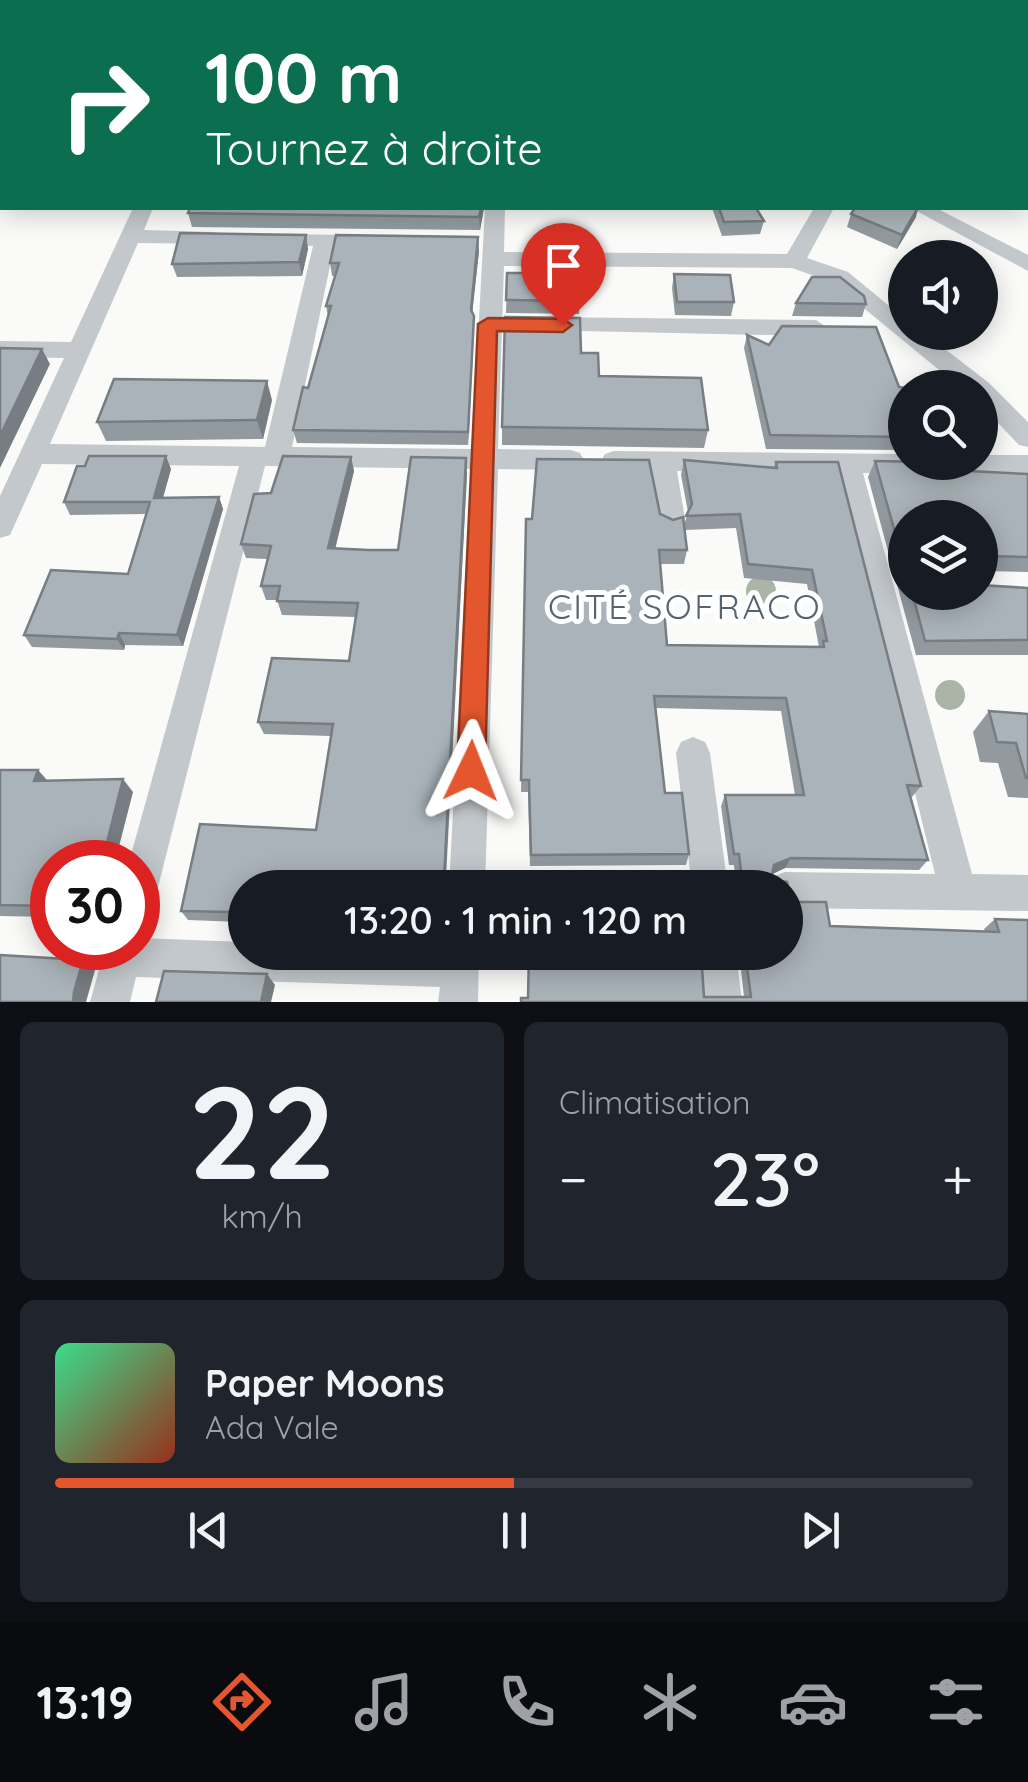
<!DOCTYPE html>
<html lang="fr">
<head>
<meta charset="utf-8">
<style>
  :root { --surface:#171b24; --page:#20242c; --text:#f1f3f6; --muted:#9ea1a6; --line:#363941; --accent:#e4572e }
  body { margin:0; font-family:Quicksand,sans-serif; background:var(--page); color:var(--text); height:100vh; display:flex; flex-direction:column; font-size:38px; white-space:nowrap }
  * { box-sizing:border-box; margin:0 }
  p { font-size:32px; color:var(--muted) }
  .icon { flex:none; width:55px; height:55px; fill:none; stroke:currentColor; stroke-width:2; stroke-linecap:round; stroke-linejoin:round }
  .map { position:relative; height:1002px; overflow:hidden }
  .panel { display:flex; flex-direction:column; gap:20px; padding:20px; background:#0d0f14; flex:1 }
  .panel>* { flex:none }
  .banner { position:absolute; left:0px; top:0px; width:1030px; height:210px; box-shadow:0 5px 25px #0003; background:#0b6e4f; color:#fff; overflow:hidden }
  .fabs { position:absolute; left:888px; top:240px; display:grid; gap:20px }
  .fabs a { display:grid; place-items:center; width:110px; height:110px; border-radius:50%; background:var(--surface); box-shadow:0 5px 25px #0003; font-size:50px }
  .speed { position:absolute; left:30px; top:840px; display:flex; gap:20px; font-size:50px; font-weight:700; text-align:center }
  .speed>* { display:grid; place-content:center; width:130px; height:130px; border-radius:50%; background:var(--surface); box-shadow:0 5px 25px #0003; line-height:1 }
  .speed .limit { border:15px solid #d22; background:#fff; color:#111 }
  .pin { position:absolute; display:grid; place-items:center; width:85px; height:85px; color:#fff; margin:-102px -42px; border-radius:50% 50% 50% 0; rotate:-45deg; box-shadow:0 0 10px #0007 }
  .pin .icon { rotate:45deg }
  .me { position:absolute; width:110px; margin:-55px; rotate:2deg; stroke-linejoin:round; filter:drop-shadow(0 0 8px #0008) }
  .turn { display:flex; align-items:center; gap:35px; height:210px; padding:0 40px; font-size:45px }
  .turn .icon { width:130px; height:130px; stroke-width:2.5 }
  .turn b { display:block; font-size:70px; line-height:85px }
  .big { font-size:75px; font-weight:600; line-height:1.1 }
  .panel .card { flex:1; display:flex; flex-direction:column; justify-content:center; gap:15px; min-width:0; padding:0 35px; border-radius:15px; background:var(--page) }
  .panel .dial { align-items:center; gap:0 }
  .dial b { font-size:130px; line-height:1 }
  .song { display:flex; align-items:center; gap:30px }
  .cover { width:120px; height:120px; border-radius:15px; background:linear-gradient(135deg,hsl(150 70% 55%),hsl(10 70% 35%)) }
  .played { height:10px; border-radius:5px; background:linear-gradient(90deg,var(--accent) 50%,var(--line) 50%) }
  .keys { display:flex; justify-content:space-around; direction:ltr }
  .heat { display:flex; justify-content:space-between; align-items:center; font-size:55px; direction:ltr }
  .panel .tiles { flex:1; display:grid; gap:20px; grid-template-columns:1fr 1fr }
  .card:last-child { grid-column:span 2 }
  .trip { position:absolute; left:228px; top:870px; width:575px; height:100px; border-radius:50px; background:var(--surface); box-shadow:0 5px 25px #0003; font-weight:600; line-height:100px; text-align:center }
  .tab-bar { display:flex; height:160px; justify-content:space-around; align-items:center; background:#090b0e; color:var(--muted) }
  .tab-bar .icon { width:70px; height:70px }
  .tab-bar .on { color:var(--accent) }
  .tab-bar b { font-size:45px; color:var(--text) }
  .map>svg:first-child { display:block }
  .green { fill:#dadfd7 }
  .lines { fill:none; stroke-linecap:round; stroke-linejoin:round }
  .lane { fill:#c3c8cc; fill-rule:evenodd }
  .street { fill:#c3c8cc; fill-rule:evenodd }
  .tree { fill:#aab4a7 }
  .wall { fill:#929a9f; fill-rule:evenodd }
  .shaded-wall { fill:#777d82 }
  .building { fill:#aab3b9; stroke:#777d82; stroke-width:2.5 }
  .route { fill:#e4572e; stroke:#94391e; stroke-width:2.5 }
  .labels { text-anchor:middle; stroke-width:10; stroke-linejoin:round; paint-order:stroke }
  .neighbourhood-label { font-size:35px; letter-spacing:2.5px; fill:#57646e; stroke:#fff }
</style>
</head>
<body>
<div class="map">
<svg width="1028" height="1002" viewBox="0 0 1028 1002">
  <rect width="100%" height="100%" fill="#fafaf8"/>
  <path class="green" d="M511 0H879L885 2H507Z"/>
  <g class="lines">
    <path class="lane" d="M260 0H269L267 2H259Z"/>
    <g class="street">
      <path d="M2 141V156L0 157V142Z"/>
      <path d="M133 208H153L144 230 214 232 225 238 214 244 138 243 50 444 265 447 313 246 264 244 261 239 264 234 369 235 380 241 369 247H334L292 447 472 449 485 208H505L504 252 787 254 814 208H834L807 258 848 272 905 319V332H923L989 383 1028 422V447L1019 445 980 404V388H961L832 282 792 268 504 266 498 449 571 450 580 453 584 460 580 467 571 470 498 469 485 888H449L471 469 265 466 156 895 151 908 138 913V862H129L239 466 42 464 10 535 0 538V496L64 358 0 357V341L71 342Z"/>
      <path d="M911 208H936L1028 255V271Z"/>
      <path d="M544 317 816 320 828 328 816 336 536 330 532 325 536 320Z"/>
      <path d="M614 451 905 454V462H980V455H1028V475L863 473 972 874 1028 875V911L785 908V888H768L772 877 785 872 935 874 836 473 677 471 685 519 681 527 671 530 661 527 650 471 605 468 601 461 605 454Z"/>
      <path d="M693 737 705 742 710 753 728 888H692L676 753 681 742Z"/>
      <path d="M138 935 139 938 245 942V952H479L478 1002H438L440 987 136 977 130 1002H90L105 948H138Z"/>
      <path d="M698 952H736L742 1002H702Z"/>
    </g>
  </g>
  <g class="tree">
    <circle cx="761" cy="591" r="15"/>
    <circle cx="950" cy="695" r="15"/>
  </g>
  <g class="wall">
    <path d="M190 208H484L480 230 192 227 188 213Z"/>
    <path d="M712 208H756L764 221 760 234 722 236Z"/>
    <path d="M851 214 916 217 897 249 847 227Z"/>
    <path d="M306 235 308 249 302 276 177 277 172 264Z"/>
    <path d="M479 251 472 314 474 330 468 445 297 443 293 430 308 388 328 317 326 306 335 276H332L330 263Z"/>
    <path d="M507 273 580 301 579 314 506 313Z"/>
    <path d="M674 274 734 302 731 316 675 315 672 288Z"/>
    <path d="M796 303 866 304 862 317 792 316Z"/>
    <path d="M747 335 769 345 905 388V450L766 449 744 348Z"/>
    <path d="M581 353 599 376 708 430 704 448 502 445V427Z"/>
    <path d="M272 400 263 439 106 441 97 422Z"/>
    <path d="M351 457 354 471 335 548 398 550 467 473 446 879 449 882V888H245V916H241L240 922 188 920 181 911 316 830 331 736 264 734 258 722 349 661 356 617 282 615 277 600H266L261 586 267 559 246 558 241 544 271 493Z"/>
    <path d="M537 459 649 460 660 514 673 520 683 517 684 525 688 512 681 475 684 460 774 467 776 462H838L921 786 912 797H910L928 860 919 870 785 868 772 874 771 880 787 882 791 902H826L830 926 985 932 984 929 995 919 1028 920V1002H521V998H528L529 952H701L704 997H744L739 952H785V888H736L734 865H729L721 806 725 795H795L781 711 655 708 665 793H682L689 854 686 865 530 866 528 792H521L526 519H532ZM736 528 744 578 807 584 819 647 667 645 660 564H684L687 550 685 530Z"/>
    <path d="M875 461 930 469 1028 474V572L986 571 980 582V518H905V592H980L1028 588V655H916L868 477Z"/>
    <path d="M171 469 163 498 219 497 223 509 183 646 125 645 124 650 32 647 24 635 128 574 146 514 70 515 64 502Z"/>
    <path d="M989 711 1028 714V798L1008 797 998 763 980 762 973 732Z"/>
    <path d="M0 770H38L47 780 133 792 52 862V917L0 916Z"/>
  </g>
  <g class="shaded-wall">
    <path d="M481 208H484L480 230 479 217Z"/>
    <path d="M918 208 916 217 897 249 902 235Z"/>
    <path d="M306 235 308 249 302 276 299 262Z"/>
    <path d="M478 237 479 251 471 324V310Z"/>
    <path d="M474 316V330L468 445V432Z"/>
    <path d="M42 349 50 364 0 468V436Z"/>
    <path d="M267 381 272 400 263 439 257 420Z"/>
    <path d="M166 456 171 469 159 511 154 498Z"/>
    <path d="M351 457 354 471 332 562 328 548Z"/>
    <path d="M466 458 467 473 445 888 444 878Z"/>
    <path d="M219 497 223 509 183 646 177 635Z"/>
    <path d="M119 633 125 645 124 650 117 639Z"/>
    <path d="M38 770 49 783 34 781Z"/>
    <path d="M123 779 133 792 115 862H102Z"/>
    <path d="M791 858 785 868 768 876 774 865Z"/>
    <path d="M234 906 241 916 240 922 233 912Z"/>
    <path d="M83 960 95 970 86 1002H73L74 992Z"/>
    <path d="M267 974 275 985 271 1002H261Z"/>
  </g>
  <g class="building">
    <path d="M190 208H481L479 217 188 213Z"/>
    <path d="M719 208H756L764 221 724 222Z"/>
    <path d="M855 208H918L902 235 851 214Z"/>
    <path d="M180 233 306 235 299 262 172 264Z"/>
    <path d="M336 235 478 237 471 310 474 316 468 432 293 430 303 387 308 388 331 306H326L339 263H330Z"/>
    <path d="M507 273H579L580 301 506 300Z"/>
    <path d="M674 274 730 275 734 302H677Z"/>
    <path d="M812 277H840L864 296 866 304 796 303Z"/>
    <path d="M505 317 580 318 581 353H598L599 376 701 378 708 430 502 427Z"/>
    <path d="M782 326 876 327 899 387 905 388V437L770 435 747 335 769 345Z"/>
    <path d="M0 348 42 349 0 436Z"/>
    <path d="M114 379 267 381 257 420 97 422Z"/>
    <path d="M89 456H166L154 498 219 497 177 635 119 633 117 639 24 635 51 570 128 574 150 502H64L77 466H85Z"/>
    <path d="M283 456 351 457 328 548 368 550H398L411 457 466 458 444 878 449 882 448 888H245V906H234L233 912 181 911 200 824 316 830 333 724 258 722 272 658 349 661 358 603 277 601 280 586H261L271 546 241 544 254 494 271 493Z"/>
    <path d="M537 459 649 460 660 514 673 520 683 517 687 550H659L667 645 824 647 823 641H827L812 570 748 564 740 514 686 516 692 504 684 460 777 468 776 462H838L921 786 907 785 928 860 791 858 774 865 771 880 787 882 791 902H826L830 926 999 932 995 919 1028 920V1002H521V998H528L529 952H701L704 997H751L745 952H785V888H743L739 854H734L725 795H804L786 698 654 696 665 793H682L689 854 531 855 529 780H521L526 519H532Z"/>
    <path d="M875 461 928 462 930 469 1028 474V557L990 556 986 573 980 574V518H905V568Z"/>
    <path d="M980 585 1028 588V640L925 641 912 592H980Z"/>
    <path d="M989 711 1028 714V778H1026L1016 743 997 742Z"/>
    <path d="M0 770H38L34 781 123 779 102 862H52V906L0 905Z"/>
    <path d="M0 955 83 960 74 992 73 1002H0Z"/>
    <path d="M164 971 267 974 261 1002H156Z"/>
  </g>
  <path class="route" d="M488 318 563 319 572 325 563 332 497 331 485 771 481 780 471 784 461 780 457 771 478 324Z"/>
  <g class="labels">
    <g class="neighbourhood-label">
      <text x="685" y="619">CITÉ SOFRACO</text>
    </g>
  </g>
</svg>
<div class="fabs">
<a><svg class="icon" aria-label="sound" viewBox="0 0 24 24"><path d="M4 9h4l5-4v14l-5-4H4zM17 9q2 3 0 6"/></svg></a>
<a><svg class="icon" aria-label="search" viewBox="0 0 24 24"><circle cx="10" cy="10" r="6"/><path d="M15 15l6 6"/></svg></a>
<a><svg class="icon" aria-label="layers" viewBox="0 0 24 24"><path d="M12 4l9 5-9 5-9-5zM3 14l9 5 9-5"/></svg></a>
</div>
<div class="speed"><div class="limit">30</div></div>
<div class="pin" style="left:563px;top:325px;background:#d93025"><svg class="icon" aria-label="arrive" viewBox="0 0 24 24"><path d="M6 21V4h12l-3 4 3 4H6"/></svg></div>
<svg class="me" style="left:471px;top:771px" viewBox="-20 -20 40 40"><path d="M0-17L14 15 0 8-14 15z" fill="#e4572e" stroke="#fff" stroke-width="4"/></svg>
<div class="trip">13:20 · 1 min · 120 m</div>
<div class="banner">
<div class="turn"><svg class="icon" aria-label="right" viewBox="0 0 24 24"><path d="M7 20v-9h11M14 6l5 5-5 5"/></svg><div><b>100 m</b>Tournez à droite</div></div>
</div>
</div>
<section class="panel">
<div class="tiles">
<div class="card dial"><b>22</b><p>km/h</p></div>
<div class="card"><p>Climatisation</p>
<div class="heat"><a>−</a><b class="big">23°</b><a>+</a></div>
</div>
<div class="card">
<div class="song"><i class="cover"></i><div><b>Paper Moons</b><p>Ada Vale</p></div></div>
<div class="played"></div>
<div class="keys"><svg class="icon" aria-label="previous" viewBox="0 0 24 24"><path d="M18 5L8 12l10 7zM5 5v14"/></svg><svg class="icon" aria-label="pause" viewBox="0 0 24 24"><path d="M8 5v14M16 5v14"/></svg><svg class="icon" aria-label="next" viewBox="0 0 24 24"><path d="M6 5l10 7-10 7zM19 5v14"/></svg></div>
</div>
</div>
</section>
<nav class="tab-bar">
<b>13:19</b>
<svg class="icon on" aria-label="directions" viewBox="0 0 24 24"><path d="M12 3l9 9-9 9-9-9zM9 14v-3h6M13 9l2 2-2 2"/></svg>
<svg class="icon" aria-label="music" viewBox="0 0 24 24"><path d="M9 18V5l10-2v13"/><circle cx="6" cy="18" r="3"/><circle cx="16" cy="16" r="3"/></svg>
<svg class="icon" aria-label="phone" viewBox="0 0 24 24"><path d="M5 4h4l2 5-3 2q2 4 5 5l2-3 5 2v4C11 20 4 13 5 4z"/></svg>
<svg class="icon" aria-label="climate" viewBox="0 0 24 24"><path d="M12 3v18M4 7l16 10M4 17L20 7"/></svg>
<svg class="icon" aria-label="car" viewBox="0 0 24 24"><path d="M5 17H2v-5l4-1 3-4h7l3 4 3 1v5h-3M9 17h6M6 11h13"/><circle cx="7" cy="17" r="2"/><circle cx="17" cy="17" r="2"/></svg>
<svg class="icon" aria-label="filters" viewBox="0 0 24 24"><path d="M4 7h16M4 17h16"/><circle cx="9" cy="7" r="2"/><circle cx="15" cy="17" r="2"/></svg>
</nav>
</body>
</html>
